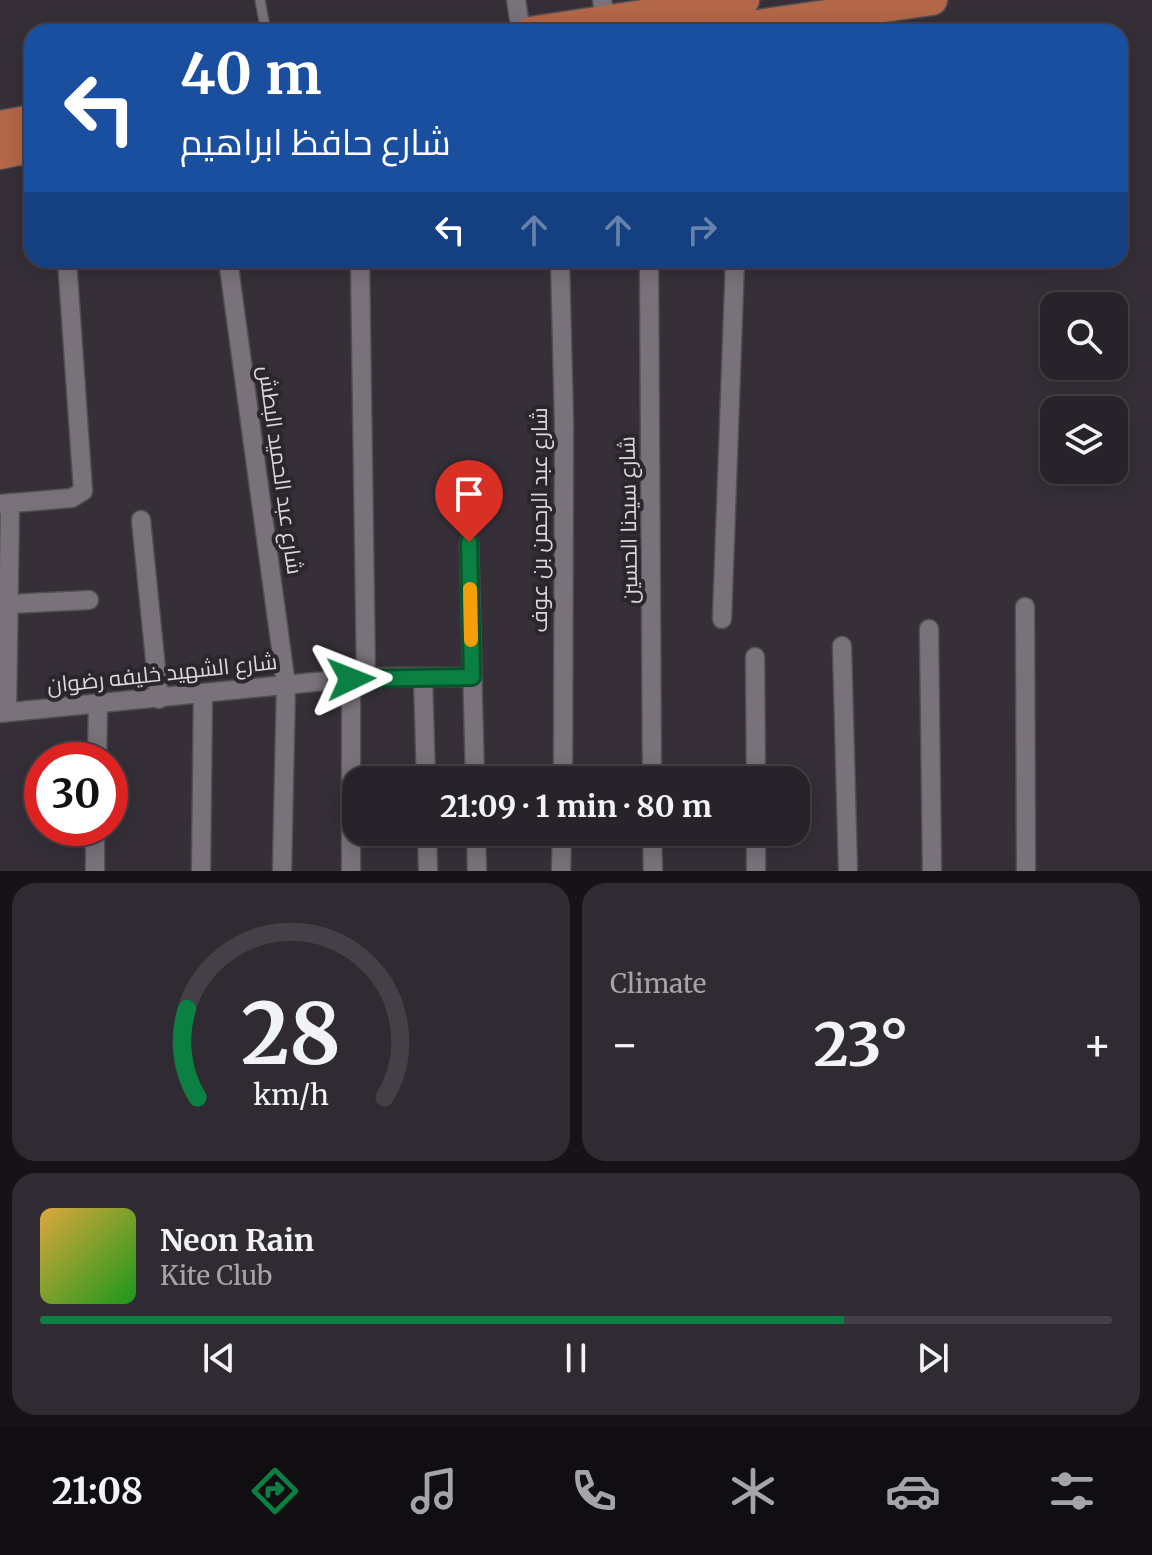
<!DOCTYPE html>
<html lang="en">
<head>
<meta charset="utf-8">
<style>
  :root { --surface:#28232a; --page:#302b32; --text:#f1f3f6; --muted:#a5a4a8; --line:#444047; --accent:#0b8043 }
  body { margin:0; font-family:Merriweather,Cairo,serif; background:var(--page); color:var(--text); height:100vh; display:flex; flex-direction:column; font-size:30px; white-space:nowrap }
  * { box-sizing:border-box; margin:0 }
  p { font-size:26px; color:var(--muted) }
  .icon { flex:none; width:44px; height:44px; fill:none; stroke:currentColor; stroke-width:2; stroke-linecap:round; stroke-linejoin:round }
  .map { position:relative; height:871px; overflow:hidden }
  .sheet { display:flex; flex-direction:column; gap:12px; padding:12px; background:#161317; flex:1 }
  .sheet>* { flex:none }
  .hud { position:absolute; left:24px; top:24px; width:1104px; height:244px; border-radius:24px; box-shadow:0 4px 20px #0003,0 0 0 2px var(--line); background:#1a4fa0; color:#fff; overflow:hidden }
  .fabs { position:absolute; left:1040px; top:292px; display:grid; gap:16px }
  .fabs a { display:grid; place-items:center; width:88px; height:88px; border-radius:16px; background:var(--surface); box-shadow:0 4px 20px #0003,0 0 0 2px var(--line); font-size:40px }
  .speed { position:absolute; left:24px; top:742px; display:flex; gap:16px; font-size:40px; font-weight:700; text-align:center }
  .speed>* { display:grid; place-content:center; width:104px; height:104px; border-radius:50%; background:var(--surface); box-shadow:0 4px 20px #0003,0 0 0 2px var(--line); line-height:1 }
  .speed .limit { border:12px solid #d22; background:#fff; color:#111 }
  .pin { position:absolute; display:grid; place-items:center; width:68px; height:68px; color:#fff; margin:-82px -34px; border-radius:50% 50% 50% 0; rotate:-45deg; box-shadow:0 0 8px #0007 }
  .pin .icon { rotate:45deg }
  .me { position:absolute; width:88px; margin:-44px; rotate:88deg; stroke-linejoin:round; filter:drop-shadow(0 0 6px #0008) }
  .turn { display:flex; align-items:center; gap:28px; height:168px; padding:0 24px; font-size:36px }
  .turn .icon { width:104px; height:104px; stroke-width:2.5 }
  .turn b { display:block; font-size:56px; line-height:68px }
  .lanes { display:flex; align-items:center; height:76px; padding:0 24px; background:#0003; justify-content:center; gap:40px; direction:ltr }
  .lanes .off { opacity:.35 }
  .big { font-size:60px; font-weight:700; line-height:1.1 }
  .sheet .widget { flex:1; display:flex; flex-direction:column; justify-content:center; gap:12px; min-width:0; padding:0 28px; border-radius:24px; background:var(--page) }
  .sheet .dial { align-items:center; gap:0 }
  .dial svg { height:208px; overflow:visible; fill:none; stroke:var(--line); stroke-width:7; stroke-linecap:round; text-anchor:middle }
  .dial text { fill:var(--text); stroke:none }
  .song { display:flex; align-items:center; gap:24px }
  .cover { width:96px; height:96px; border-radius:12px; background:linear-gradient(135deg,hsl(40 70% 55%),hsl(120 70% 35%)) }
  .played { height:8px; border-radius:4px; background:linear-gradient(90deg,var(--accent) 75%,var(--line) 75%) }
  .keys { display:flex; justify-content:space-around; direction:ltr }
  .heat { display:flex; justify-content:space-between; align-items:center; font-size:44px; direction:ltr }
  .sheet .tiles { flex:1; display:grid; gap:12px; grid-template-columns:1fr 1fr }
  .widget:last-child { grid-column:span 2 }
  .trip { position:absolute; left:342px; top:766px; width:468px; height:80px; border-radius:24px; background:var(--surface); box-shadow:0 4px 20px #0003,0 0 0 2px var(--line); font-weight:700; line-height:80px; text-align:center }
  .tabs { display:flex; height:128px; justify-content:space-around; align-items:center; background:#100e11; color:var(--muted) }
  .tabs .icon { width:56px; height:56px }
  .tabs .on { color:var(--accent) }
  .tabs b { font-size:36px; color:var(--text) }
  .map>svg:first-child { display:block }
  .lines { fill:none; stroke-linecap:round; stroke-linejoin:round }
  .service-casing { stroke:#534d54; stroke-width:12 }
  .minor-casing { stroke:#534d54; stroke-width:21 }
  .primary-casing { stroke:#534d54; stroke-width:33 }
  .service { stroke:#7a727b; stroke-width:9 }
  .minor { stroke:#7a727b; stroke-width:18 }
  .primary { stroke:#b46749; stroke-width:30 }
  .route-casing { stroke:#07532c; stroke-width:20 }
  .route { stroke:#0b8043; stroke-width:14 }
  .slow { stroke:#f59e0b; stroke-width:14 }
  .labels { text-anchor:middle; stroke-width:8; stroke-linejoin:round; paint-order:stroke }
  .street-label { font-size:22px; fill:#ddd8dd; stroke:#2c252e }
</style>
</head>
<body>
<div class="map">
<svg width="1152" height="871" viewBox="0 0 1152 871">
  <rect width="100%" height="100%" fill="#362f38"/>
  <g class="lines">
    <defs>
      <path id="service" d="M260 0 266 32"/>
      <g id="minor">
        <path d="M516 0 521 32"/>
        <path d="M602 0 606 21"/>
        <path d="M228 260 286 685 282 871"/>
        <path d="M360 260 366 677"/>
        <path d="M560 260 564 423 563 780"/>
        <path d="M649 260 652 780"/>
        <path d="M0 504 72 498 83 491 67 260"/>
        <path d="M141 520 159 699"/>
        <path d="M469 542 475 780"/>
        <path d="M9 604 89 600"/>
        <path d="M1025 607 1026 871"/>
        <path d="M722 619 735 260"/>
        <path d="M929 629 932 871"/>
        <path d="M842 646 848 871"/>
        <path d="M755 657 756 780"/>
        <path d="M423 677 426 780"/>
        <path d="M351 679V871"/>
        <path d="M7 712 10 503"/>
        <path d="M0 713 366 677H472"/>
        <path d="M97 760 98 704"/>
        <path d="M427 832 428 871"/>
        <path d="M476 832 477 871"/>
        <path d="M652 832 653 871"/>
        <path d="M756 832V871"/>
        <path d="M95 871V828"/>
        <path d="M201 871 203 694"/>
        <path d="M561 871 562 832"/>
      </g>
      <g id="primary">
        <path d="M530 32 744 0"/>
        <path d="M709 32 932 0"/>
        <path d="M0 126 32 120"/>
        <path d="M0 154 32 147"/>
      </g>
    </defs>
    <use href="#service" class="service-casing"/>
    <use href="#minor" class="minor-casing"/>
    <use href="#primary" class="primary-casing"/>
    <use href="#service" class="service"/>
    <use href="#minor" class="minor"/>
    <use href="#primary" class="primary"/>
  </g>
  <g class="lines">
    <defs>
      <path id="route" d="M351 679 472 677 469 542"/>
    </defs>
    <use href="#route" class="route-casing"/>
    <use href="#route" class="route"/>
    <path class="slow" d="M470 589 471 640"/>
  </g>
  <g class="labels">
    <g class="street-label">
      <text transform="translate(281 470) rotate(82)" y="8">شارع عبد الحميد البطش</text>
      <text transform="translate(539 520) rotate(-90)" y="8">شارع عبد الرحمن بن عوف</text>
      <text transform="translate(628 520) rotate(-91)" y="8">شارع سيدنا الحسين</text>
      <text transform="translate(162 673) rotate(-6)" y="8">شارع الشهيد خليفه رضوان</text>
    </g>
  </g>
</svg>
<div class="fabs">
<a><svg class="icon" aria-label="search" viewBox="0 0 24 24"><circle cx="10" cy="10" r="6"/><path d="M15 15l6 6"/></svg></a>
<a><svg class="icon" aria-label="layers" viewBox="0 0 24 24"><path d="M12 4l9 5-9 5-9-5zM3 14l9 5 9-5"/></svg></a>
</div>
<div class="speed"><div class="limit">30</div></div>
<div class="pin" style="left:469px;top:542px;background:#d93025"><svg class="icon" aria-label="arrive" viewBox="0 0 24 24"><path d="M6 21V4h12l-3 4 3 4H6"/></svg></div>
<svg class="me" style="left:351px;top:679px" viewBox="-20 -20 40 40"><path d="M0-17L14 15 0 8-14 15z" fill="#0b8043" stroke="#fff" stroke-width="4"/></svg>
<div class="trip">21:09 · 1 min · 80 m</div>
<div class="hud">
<div class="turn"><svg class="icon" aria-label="left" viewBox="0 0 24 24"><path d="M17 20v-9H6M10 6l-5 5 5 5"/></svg><div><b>40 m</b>شارع حافظ ابراهيم</div></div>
<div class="lanes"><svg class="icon" aria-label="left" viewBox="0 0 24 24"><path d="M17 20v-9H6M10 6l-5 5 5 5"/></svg><svg class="icon off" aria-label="ahead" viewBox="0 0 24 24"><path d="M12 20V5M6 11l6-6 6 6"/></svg><svg class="icon off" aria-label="ahead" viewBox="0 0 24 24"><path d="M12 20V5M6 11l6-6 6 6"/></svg><svg class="icon off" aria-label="right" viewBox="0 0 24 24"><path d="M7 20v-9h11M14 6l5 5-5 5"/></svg></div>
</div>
</div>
<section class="sheet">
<div class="tiles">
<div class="widget dial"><svg viewBox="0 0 100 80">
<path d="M14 69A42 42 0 1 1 86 69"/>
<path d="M14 69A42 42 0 0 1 10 35" stroke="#0b8043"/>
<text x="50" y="56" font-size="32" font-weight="700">28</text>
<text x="50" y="72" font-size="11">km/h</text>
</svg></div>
<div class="widget"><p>Climate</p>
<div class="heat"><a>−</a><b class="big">23°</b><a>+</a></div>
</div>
<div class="widget">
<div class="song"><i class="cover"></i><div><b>Neon Rain</b><p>Kite Club</p></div></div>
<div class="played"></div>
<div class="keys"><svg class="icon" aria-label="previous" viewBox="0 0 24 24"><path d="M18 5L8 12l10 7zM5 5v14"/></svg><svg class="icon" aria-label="pause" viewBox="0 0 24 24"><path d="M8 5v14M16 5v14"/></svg><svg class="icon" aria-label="next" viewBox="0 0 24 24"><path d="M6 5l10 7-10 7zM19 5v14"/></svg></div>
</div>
</div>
</section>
<nav class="tabs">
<b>21:08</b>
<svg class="icon on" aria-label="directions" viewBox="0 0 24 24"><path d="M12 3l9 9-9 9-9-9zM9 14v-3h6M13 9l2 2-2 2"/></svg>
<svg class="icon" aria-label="music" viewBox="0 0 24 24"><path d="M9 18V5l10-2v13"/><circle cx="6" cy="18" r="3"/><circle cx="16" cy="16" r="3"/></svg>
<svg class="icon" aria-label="phone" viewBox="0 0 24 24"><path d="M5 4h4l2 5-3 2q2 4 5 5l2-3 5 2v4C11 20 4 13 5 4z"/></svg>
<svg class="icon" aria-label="climate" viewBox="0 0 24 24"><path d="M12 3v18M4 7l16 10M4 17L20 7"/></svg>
<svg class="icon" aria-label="car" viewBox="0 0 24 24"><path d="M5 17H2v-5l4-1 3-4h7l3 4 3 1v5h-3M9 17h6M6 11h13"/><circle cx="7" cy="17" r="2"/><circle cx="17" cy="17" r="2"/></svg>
<svg class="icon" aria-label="filters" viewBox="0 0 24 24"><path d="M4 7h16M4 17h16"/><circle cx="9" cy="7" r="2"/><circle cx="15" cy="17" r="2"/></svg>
</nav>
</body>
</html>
